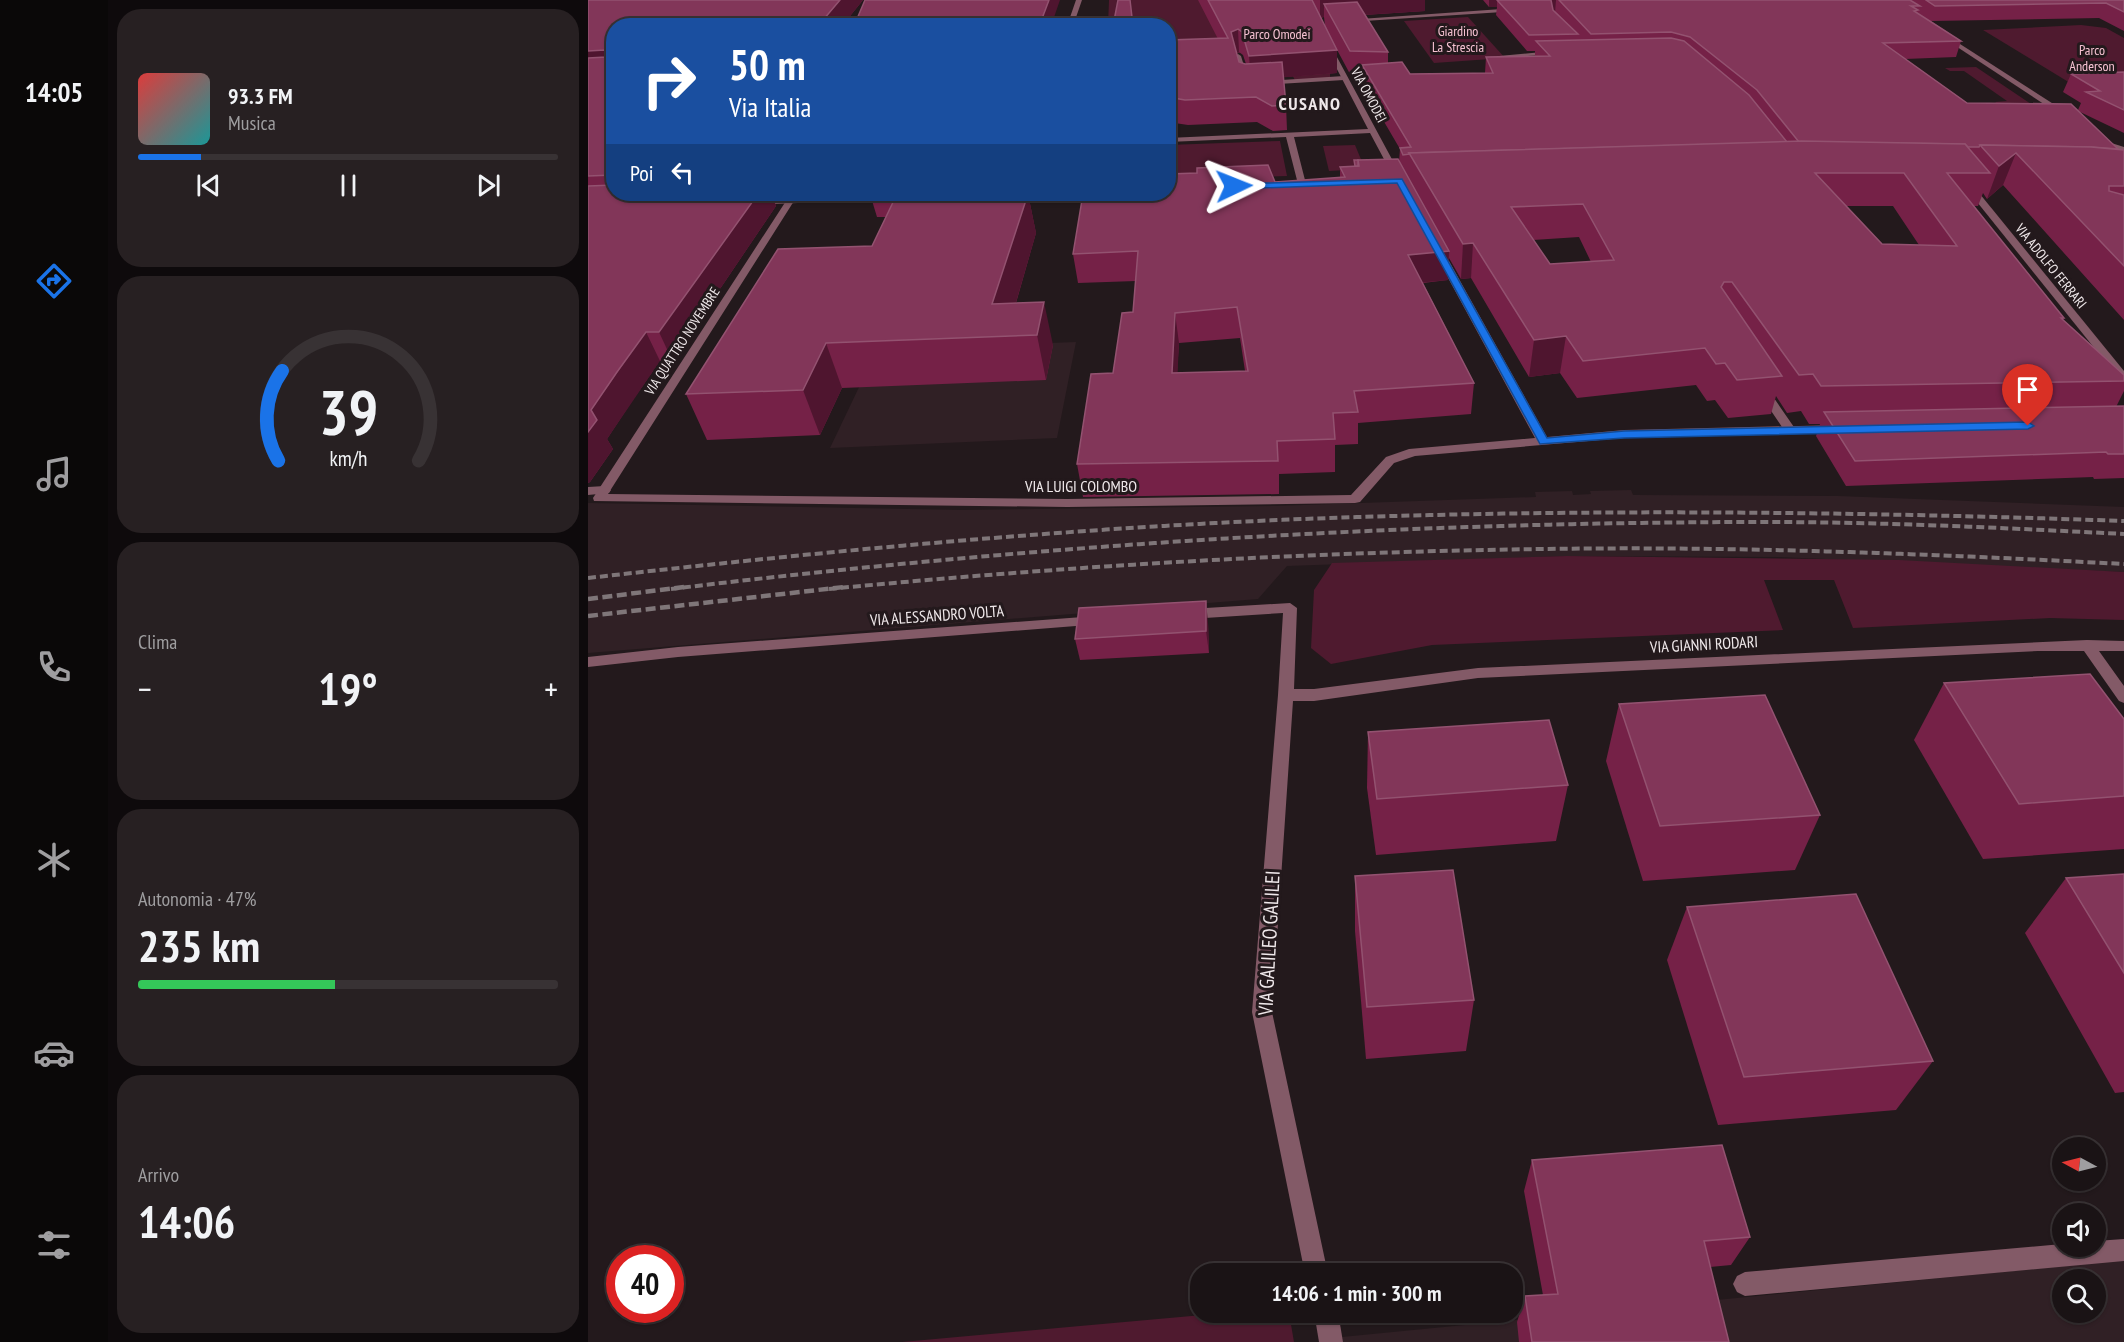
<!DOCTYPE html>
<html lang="it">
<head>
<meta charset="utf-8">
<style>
  :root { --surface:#1a1315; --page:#272022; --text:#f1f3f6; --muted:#9f9ea0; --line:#383234; --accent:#1a73e8 }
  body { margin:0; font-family:"PT Sans Narrow",sans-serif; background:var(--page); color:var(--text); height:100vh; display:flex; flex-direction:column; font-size:22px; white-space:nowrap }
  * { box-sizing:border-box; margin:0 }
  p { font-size:20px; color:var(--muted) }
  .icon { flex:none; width:33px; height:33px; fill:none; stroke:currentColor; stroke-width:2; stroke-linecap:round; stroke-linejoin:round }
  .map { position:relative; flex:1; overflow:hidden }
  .side { display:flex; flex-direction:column; gap:9px; padding:9px; background:#0e0a0c; width:480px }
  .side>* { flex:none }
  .top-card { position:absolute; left:18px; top:18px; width:570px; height:183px; border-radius:24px; box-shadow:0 2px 4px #0004,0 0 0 2px var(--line); background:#1a4fa0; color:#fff; overflow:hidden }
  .needle { width:39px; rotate:277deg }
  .buttons { position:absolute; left:1464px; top:1137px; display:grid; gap:12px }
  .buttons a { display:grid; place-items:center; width:54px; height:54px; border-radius:50%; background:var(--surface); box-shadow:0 2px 4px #0004,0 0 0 2px var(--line); font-size:30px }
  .speed { position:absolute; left:18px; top:1245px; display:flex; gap:12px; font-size:30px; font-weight:700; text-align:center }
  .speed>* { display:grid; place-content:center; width:78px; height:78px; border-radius:50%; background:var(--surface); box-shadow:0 2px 4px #0004,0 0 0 2px var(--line); line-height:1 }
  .speed .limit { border:9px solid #d22; background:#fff; color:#111 }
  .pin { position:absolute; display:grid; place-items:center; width:51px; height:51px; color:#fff; margin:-62px -26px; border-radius:50% 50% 50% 0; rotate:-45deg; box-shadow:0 0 6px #0007 }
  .pin .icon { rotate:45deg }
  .me { position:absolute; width:66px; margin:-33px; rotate:88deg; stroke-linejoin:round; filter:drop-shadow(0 0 4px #0008) }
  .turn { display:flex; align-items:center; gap:21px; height:126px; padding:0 24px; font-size:27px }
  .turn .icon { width:78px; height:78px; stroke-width:2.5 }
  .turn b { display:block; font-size:42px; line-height:51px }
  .then { display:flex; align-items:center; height:57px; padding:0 24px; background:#0003; gap:12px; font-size:22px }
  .big { font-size:45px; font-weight:800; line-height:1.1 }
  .side .card { flex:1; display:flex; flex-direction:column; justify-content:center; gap:9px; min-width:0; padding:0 21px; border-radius:24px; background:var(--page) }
  .side .dial { align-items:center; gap:0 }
  .dial svg { height:156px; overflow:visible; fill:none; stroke:var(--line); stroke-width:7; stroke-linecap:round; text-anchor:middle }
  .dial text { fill:var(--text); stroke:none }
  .song { display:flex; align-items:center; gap:18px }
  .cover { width:72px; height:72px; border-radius:9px; background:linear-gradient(135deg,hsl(0 70% 55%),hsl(180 70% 35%)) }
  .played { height:6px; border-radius:3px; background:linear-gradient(90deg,var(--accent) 15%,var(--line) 15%) }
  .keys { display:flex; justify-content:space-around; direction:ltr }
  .heat { display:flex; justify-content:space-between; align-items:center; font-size:33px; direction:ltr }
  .charge { height:9px; border-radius:4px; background:linear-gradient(90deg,#34c759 47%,var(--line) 0) }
  .trip { position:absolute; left:602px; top:1263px; width:333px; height:60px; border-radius:24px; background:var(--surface); box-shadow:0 2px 4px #0004,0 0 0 2px var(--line); font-weight:800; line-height:60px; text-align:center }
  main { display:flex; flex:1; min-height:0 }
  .dock { display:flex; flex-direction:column; width:108px; justify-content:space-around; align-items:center; background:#0a0808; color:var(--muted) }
  .dock .icon { width:42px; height:42px }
  .dock .current { color:var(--accent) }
  .dock b { font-size:27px; color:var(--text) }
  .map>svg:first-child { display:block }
  .built { fill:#302025; fill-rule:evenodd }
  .green { fill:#4f1a2f }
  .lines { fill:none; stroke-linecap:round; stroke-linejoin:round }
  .service { fill:#835a67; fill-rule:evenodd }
  .pedestrian { fill:#835a67; fill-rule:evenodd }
  .minor { fill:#835a67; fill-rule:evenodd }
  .tertiary { fill:#835a67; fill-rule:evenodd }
  .rail-far1 { stroke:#7f7679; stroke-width:4; stroke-dasharray:8 4; stroke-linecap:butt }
  .rail { stroke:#7f7679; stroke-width:4.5; stroke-dasharray:10 4.5; stroke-linecap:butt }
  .wall { fill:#752147; fill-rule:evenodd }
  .shaded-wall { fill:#4f152f }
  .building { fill:#823659; stroke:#935270; stroke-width:1.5; fill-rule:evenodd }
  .route { fill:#1a73e8; stroke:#114b97; stroke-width:1.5 }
  .labels { text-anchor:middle; stroke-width:6; stroke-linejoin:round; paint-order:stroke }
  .far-park-label { font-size:14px; fill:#f6c2d2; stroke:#23191c }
  .far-street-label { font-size:14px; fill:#efe8ea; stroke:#23191c }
  .street-label { font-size:16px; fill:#efe8ea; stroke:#23191c }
  .far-district-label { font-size:18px; font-weight:bold; letter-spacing:1.5px; fill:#efe8ea; stroke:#23191c }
  .near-street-label { font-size:20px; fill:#efe8ea; stroke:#23191c }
</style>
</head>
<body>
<main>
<nav class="dock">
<b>14:05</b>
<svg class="icon current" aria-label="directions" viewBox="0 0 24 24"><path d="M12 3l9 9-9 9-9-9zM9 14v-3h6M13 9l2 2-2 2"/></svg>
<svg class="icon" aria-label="music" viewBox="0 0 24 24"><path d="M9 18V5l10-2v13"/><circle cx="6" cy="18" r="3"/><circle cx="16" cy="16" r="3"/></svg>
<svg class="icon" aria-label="phone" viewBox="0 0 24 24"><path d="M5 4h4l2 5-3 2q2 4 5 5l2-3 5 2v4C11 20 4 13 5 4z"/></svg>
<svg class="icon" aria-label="climate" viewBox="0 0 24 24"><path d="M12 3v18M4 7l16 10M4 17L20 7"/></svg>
<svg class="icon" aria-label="car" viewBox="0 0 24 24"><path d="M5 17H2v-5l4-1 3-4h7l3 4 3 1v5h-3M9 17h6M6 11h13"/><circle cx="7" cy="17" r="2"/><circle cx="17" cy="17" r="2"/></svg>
<svg class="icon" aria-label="filters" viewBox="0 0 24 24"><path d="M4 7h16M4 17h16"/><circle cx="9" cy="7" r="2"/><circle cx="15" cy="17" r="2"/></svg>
</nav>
<section class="side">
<div class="card">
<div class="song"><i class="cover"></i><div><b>93.3 FM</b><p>Musica</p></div></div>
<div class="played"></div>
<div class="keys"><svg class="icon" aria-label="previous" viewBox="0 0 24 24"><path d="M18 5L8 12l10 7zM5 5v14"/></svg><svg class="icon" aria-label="pause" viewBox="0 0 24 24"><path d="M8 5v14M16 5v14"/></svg><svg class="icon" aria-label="next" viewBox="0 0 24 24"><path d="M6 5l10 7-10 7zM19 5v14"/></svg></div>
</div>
<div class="card dial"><svg viewBox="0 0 100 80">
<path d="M14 69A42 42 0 1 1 86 69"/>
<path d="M14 69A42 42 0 0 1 16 23" stroke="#1a73e8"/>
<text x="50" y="56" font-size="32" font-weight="700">39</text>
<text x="50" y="72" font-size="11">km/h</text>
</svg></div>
<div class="card"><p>Clima</p>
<div class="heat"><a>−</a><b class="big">19°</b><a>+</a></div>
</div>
<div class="card"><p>Autonomia · 47%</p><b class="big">235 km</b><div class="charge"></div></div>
<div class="card"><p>Arrivo</p><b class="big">14:06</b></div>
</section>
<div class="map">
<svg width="1536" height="1342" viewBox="0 0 1536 1342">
  <rect width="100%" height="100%" fill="#23191c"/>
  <g class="built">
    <path d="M294 339 409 345 488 342 469 438 242 448Z"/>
    <path d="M1043 490 1045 495 1250 496 1536 507V572L1189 557 979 556 699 566 670 599 0 653V503L374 510 687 506 948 497 947 492 984 491 985 495 1003 494 1002 491Z"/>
    <path d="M1536 1260V1342H755L754 1337ZM1474 1280H1508V1312H1474Z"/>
  </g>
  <g class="green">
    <path d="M521 0H648L742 73V78L707 80 693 56 676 52 581 56 580 26H520Z"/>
    <path d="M880 17 917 58 846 63 816 21Z"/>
    <path d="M1493 25 1518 28 1536 38V83L1492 89 1395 30Z"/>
    <path d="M1388 67 1443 104 1413 106 1407 102 1419 101 1376 71H1362L1357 68Z"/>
    <path d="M692 141 699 176 581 180 580 145Z"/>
    <path d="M767 145 777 169 741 171 735 146Z"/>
    <path d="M979 556 1311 560 1536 572V620L1462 618 1265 628 1246 580H1176L1195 630 844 645 743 664 723 648 726 590 744 563Z"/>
    <path d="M637 1313H701L706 1342H314Z"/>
  </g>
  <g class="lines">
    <g class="service">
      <path d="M650 54 653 56 661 82 756 76 760 78 756 80 658 86 654 84 647 56Z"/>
      <path d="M1175 387 1179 388 1208 430 1206 433H1198L1196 430 1169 390Z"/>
      <path d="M17 486 23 490 21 493 0 495V487Z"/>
    </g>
    <path class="pedestrian" d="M965 51 967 54 914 58 911 56Z"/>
    <g class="minor">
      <path d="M488 0H494L485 26H479Z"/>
      <path d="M928 8 930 11 761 22 758 20Z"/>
      <path d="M740 44 743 46 813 176 812 178 805 176 782 133 706 137 718 184 714 187 710 184 698 137 580 142V138L780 129 737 46Z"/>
      <path d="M1377 183H1383L1536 371V381L1532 380 1377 187Z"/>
      <path d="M202 198 206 201 20 494 479 499 763 495 798 457 821 449 947 438 846 252 851 249 856 252 959 437 1036 430 1251 425 1257 429 1251 433 1036 438 827 456 806 463 772 502 767 503 479 507 6 501 5 498 198 201Z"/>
      <path d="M702 603 709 608 706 689H726L890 668 1499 640 1536 641V651H1511L1536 686V703L1531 701 1496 651H1450L890 678 726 701H705L684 1012 740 1274H717L664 1012 690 695 695 613 601 619 594 614 601 609Z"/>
      <path d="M508 616 515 621 513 624 90 657 0 667V657L90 647Z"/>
      <path d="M1536 1239V1261L1157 1296 1149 1292 1145 1284 1149 1276 1157 1272 1474 1244V1246H1508V1241Z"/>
      <path d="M726 1312H750L755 1342H731Z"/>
    </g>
    <g class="tertiary">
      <path d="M1356 34 1358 35 1481 114 1474 116 1354 37Z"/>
      <path d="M1517 141 1536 147V152L1517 145Z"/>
      <path d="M303 194 307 197 306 199 165 205 161 202 165 199Z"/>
    </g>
    <g class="rail-far1">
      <path d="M0 578C256 549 513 525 771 517 1026 509 1281 512 1536 521"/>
      <path d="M83 589C446 545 812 522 1178 522 1297 522 1417 528 1536 534"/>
      <path d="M241 589C479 566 717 552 956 549 1150 546 1343 554 1536 564"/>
    </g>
    <g class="rail">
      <path d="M0 599 96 587"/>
      <path d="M0 616 256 587"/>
    </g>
  </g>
  <g class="wall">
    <path d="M0 0H275L254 26H26V194H230L184 195 188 206 84 360 72 361 44 401 19 439 25 449 2 482 0 483Z"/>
    <path d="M610 0H837V11L776 15 800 52V63L822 74 897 73 898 57 947 56V51H939L908 15 909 7H901L895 0H1536V31L1511 18 1343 21 1373 41 1368 57 1317 59 1379 103 1490 110 1493 103 1475 92 1483 74 1536 72V133L1490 111 1530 149 1536 150V320L1415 185 1399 199 1395 193 1390 206H1386L1476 318 1475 320 1536 375V391L1528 407 1536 406V478L1506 479 1505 477 1258 486 1228 436 1232 424H1221L1213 411 1199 413 1188 396 1183 414 1140 418 1127 400 1119 401 1108 385 989 398 972 373 941 377 883 278 873 279 861 258 860 280 835 283 886 383 883 414 770 423V444L747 445V472L691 474V494L495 497 489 464 525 373 545 312 548 281 490 283 485 254 687 182 752 178V167L766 166V160L811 162 812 149 774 84V74H762L740 33 749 73 695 77 698 105 699 130 685 131 669 122 600 125 580 122V40L630 39ZM736 17 737 26 732 18ZM651 52 655 55 658 64 651 62 649 53ZM1258 206H1305L1331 245 1294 244ZM991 237 1003 262 962 264 945 240ZM652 338 657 371 589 373 591 343Z"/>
    <path d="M282 194H440L448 233 428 303 465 345 458 380 254 388 232 435 119 440 98 394 284 246 298 217H289Z"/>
    <path d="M620 623 621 653 492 660 487 639Z"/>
    <path d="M1356 683 1536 719V849L1395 859 1326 740Z"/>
    <path d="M1031 704 1232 815 1207 870 1055 881 1018 761Z"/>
    <path d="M780 732 980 785 968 841 788 855 779 788Z"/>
    <path d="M1536 874V1092L1527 1093 1437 933 1478 878Z"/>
    <path d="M767 876 886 1000 878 1051 778 1059 767 931Z"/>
    <path d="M1099 907 1345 1061 1308 1110 1130 1125 1079 960Z"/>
    <path d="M944 1160 1162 1237 1143 1265 1122 1267 1141 1342H931L929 1322 937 1296 955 1295 936 1191Z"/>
  </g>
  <g class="shaded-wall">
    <path d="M252 0H275L254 26H230Z"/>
    <path d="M461 0H472L463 26H452Z"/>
    <path d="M732 0H837V11L743 17 736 4V17L732 18Z"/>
    <rect x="901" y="0" width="8" height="7"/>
    <path d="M909 0H968L967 13Z"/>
    <path d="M650 29 651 52 645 55 643 32Z"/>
    <path d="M17 50 26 71 0 75V51Z"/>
    <path d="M749 50V73L663 80 661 56Z"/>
    <path d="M1428 153 1415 185 1399 199 1411 166Z"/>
    <path d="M170 194H183L188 206 84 360 71 332Z"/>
    <path d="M440 194 448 233 418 337 404 304Z"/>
    <path d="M885 243 883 278 873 279 875 244Z"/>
    <path d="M861 251 860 280 819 284 820 255Z"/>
    <path d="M456 302 465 345 458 380 449 335Z"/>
    <path d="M587 313 591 343 588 405 584 373Z"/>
    <path d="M58 332 72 361 19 439 25 449 2 482 0 483V432L3 410Z"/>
    <path d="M978 336 972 373 941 377 946 340Z"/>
    <path d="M238 343 254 388 232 435 215 390Z"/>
    <path d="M618 601 620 623 621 653 618 631Z"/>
  </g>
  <g class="building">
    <path d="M0 0H252L230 26H26V174L25 175 0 176V58L18 57 17 50 0 51Z"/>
    <path d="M277 0H461L452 24 454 26H266Z"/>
    <path d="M530 0H542L545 26H525Z"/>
    <path d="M620 0H724L749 50 661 56 654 32 650 29 643 32 651 62 657 64 694 62 698 105 684 106 668 97 597 100 580 97V40L640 38Z"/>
    <path d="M909 0H963L965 10 990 34 941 35Z"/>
    <path d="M971 0H1322L1332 6H1323L1330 10 1326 11 1373 41 1295 43 1379 103 1483 104 1530 149 1503 147 1392 145 1391 147H1380L1377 144 1211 142 1169 90 1102 37 1083 32 1003 34Z"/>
    <path d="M1338 0H1536V12L1518 3 1347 6Z"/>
    <path d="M769 2 800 52 762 51 736 4Z"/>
    <path d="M1083 38 1096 41 1161 95 1199 142 821 153 822 154 815 155 812 148 823 147 774 65 814 62 822 74 905 73 898 57 962 56 948 41Z"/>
    <path d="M1536 72V110L1498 92 1512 91 1483 74Z"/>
    <path d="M1214 141 1377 144 1402 173H1359L1476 318H1473L1536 375V381L1233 386 1225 374 1211 375 1144 282H1136L1133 287 1194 376 1149 380 1137 363 1128 364 1117 348 995 361 978 336 946 340 885 243 875 244 821 153ZM1227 173H1316L1369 246 1294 244ZM995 204 1026 260 962 264 923 207Z"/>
    <path d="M1392 145 1503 147 1536 150V186H1521V191L1536 195V266L1428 153 1411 166Z"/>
    <path d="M810 159 861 251 820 255 886 383 766 391 770 412 745 413 747 439 689 441 690 461 489 464 503 374 525 373 534 313 545 312 550 251 485 254 495 194H580V174L609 173V168L680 165 687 182 757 177 752 167 771 166 770 160ZM649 307 660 371 584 373 587 313Z"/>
    <path d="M766 160H770V166H767Z"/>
    <path d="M26 185V194H170L71 332H58L29 372 3 410 9 420 0 432V186Z"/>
    <path d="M309 194H440L404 304 456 302 449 335 238 343 215 390 98 394 190 249 284 246Z"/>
    <path d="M1536 406V454H1520L1518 452 1267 461 1236 412Z"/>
    <path d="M618 601V631L487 639 491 608Z"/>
    <path d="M1502 674 1536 719V796L1431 804 1356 683Z"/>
    <path d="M1177 695 1232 815 1072 826 1031 704Z"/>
    <path d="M961 720 980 785 789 799 780 732Z"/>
    <path d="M865 870 886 1000 779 1007 767 876Z"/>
    <path d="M1536 874V973L1478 878Z"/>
    <path d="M1268 894 1345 1061 1156 1077 1099 907Z"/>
    <path d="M1134 1145 1162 1237 1116 1241 1141 1342H944L937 1296 970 1294 944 1160Z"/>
  </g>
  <path class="route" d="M814 179 959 438 1036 431 1440 422 1446 426 1440 429 1036 438 952 444 809 183 646 189 642 186 646 184Z"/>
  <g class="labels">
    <g class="far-park-label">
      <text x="870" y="36">Giardino<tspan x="870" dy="16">La Strescia</tspan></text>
      <text x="689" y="39">Parco Omodei</text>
      <text x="1504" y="55">Parco<tspan x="1504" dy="16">Anderson</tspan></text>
    </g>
    <g class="far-street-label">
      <text transform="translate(781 95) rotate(62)" y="5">VIA OMODEI</text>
      <text transform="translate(1463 266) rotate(51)" y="5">VIA ADOLFO FERRARI</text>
      <text transform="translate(94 341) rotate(-57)" y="5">VIA QUATTRO NOVEMBRE</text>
    </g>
    <g class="street-label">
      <text x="493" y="492">VIA LUIGI COLOMBO</text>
      <text transform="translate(349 615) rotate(-4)" y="6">VIA ALESSANDRO VOLTA</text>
      <text transform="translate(1116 644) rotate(-3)" y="6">VIA GIANNI RODARI</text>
    </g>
    <g class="far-district-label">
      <text x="722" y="110">CUSANO</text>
    </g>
    <g class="near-street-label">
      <text transform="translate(681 943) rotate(-87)" y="7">VIA GALILEO GALILEI</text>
    </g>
  </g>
</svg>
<div class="buttons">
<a><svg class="needle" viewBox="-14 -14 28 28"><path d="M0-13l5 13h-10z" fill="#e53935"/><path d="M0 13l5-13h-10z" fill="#9f9ea0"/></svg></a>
<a><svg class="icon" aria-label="sound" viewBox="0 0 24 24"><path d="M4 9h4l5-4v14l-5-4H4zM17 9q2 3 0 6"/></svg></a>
<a><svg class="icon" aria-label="search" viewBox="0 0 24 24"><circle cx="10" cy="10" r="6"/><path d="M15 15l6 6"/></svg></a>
</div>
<div class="speed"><div class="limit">40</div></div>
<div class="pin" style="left:1440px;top:426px;background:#d93025"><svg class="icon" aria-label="arrive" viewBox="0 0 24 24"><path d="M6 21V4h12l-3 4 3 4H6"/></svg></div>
<svg class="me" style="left:646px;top:186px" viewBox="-20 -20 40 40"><path d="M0-17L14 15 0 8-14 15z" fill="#1a73e8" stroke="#fff" stroke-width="4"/></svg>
<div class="trip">14:06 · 1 min · 300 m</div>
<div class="top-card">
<div class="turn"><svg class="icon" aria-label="right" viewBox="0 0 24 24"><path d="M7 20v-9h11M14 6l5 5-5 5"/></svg><div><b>50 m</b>Via Italia</div></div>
<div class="then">Poi<svg class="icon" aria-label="left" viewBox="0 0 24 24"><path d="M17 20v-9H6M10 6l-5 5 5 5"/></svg></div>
</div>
</div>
</main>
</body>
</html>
